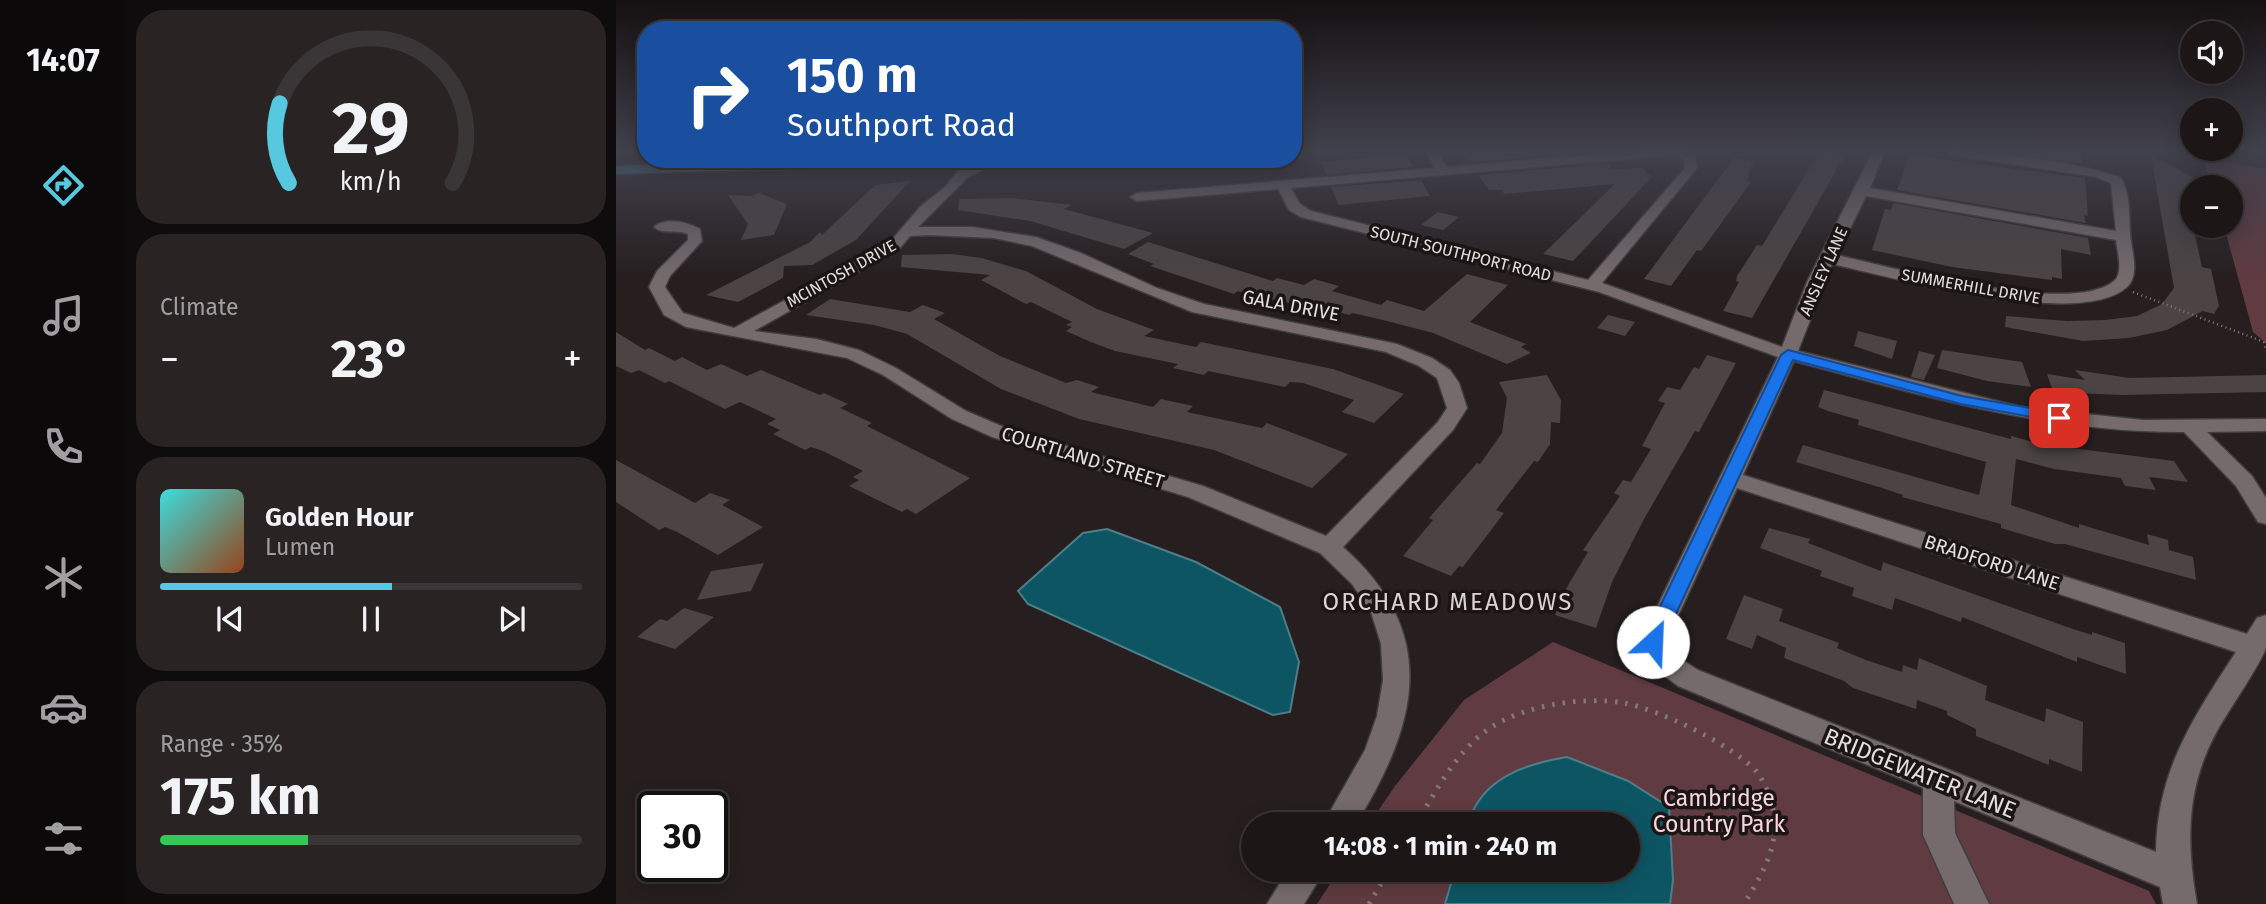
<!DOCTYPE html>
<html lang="en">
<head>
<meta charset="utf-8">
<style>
  :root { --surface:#1c1617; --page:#292324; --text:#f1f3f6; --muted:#a09fa1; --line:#3a3536; --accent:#56c9e1 }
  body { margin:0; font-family:"Fira Sans",sans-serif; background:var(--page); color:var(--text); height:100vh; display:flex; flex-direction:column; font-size:26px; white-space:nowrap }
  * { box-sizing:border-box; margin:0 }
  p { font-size:23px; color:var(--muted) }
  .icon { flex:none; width:38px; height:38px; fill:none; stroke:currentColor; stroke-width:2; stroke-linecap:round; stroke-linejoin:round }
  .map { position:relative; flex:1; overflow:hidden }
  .side { display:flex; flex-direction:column; gap:10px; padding:10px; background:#0f0c0d; width:490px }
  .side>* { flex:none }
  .top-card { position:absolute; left:21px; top:21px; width:665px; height:147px; border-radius:28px; box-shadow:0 4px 18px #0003,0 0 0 2px var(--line); background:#1a4fa0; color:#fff; overflow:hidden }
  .tools { position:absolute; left:1564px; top:21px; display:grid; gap:14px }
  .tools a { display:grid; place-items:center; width:63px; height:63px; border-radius:50%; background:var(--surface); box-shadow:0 4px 18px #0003,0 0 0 2px var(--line); font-size:35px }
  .speed { position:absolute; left:21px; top:791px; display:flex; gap:14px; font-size:35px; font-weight:700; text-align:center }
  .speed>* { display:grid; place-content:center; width:91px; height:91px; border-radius:50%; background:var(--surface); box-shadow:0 4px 18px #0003,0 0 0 2px var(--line); line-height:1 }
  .speed .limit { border:4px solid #111; border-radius:10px; background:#fff; color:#111 }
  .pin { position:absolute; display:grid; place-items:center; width:60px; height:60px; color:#fff; margin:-30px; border-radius:14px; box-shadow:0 4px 10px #0006 }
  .me { position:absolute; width:77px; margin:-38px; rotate:25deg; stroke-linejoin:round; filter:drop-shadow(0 0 5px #0008) }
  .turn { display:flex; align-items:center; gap:24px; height:147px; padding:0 35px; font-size:32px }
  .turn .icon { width:91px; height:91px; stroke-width:2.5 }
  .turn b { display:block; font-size:49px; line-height:60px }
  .big { font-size:52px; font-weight:700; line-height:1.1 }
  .side .card { flex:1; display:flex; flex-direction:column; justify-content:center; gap:10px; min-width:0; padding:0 24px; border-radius:28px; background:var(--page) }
  .side .dial { align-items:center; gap:0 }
  .dial svg { height:182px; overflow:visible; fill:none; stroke:var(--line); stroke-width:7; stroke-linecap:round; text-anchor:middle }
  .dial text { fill:var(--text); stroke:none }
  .song { display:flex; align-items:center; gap:21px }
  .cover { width:84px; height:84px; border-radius:10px; background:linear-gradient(135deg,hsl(180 70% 55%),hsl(20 70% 35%)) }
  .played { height:7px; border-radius:4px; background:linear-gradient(90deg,var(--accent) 55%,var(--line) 55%) }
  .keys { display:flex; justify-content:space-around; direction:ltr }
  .heat { display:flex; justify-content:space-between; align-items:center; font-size:38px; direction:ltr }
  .charge { height:10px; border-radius:5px; background:linear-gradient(90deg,#34c759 35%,var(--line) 0) }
  .trip { position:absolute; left:625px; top:812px; width:399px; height:70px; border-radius:35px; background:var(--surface); box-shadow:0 4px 18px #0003,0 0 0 2px var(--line); font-weight:700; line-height:70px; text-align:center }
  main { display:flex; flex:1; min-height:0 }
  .dock { display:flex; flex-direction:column; width:126px; justify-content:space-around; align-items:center; background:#0b0909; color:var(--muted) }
  .dock .icon { width:49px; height:49px }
  .dock .selected { color:var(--accent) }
  .dock b { font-size:32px; color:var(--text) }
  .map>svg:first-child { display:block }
  .green { fill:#603b41 }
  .water { fill:#0e5563; stroke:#4e7e88; stroke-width:2 }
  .building { fill:#4b4344 }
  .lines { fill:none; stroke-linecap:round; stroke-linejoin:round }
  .minor-casing { stroke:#423c3d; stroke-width:3 }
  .major-casing { stroke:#423c3d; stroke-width:3 }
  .path-far1 { stroke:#80797a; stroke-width:2.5; stroke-dasharray:1 3.5; stroke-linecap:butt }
  .path { stroke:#80797a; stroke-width:5; stroke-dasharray:2.5 8; stroke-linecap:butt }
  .minor { fill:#756b6d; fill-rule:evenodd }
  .major { fill:#3d8d9c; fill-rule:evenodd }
  .route { fill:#1a73e8; stroke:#114b97; stroke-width:2 }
  .labels { text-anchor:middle; stroke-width:7; stroke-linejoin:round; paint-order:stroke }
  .far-street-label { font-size:16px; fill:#e4dfe0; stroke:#1c1516 }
  .street-label { font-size:19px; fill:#e4dfe0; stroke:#1c1516 }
  .near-street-label { font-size:23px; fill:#e4dfe0; stroke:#1c1516 }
  .near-park-label { font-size:23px; fill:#f8d6da; stroke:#1c1516 }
  .near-neighbourhood-label { font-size:24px; letter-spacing:2px; fill:#dcd2d3; stroke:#1c1516 }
</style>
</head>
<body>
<main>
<nav class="dock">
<b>14:07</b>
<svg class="icon selected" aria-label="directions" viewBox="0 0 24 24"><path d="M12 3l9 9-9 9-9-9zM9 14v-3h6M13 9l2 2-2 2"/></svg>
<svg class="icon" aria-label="music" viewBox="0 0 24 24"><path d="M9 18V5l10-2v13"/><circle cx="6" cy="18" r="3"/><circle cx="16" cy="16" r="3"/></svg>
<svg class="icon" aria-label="phone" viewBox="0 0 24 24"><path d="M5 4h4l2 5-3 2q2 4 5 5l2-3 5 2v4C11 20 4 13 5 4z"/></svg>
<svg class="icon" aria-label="climate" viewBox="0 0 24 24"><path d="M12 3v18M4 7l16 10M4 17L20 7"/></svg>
<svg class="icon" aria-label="car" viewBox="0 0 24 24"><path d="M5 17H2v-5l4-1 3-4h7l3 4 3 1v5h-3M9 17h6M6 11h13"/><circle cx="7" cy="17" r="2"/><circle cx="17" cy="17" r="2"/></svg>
<svg class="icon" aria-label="filters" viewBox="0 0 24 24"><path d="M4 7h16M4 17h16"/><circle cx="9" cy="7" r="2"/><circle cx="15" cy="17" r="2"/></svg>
</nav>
<section class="side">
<div class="card dial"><svg viewBox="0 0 100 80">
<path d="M14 69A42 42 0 1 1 86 69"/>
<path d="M14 69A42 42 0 0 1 10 34" stroke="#56c9e1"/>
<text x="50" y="56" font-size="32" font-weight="700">29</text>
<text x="50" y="72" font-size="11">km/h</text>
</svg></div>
<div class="card"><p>Climate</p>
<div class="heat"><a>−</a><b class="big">23°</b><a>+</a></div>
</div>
<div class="card">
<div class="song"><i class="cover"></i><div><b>Golden Hour</b><p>Lumen</p></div></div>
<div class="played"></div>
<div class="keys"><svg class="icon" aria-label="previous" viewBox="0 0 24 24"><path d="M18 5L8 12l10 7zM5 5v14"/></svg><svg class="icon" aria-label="pause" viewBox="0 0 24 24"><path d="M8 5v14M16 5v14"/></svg><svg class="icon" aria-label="next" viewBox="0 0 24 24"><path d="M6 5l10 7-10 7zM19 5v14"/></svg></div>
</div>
<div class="card"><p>Range · 35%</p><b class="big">175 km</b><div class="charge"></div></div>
</section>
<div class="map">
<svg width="1650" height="904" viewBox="0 0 1650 904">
  <rect width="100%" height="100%" fill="#261e1f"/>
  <g class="green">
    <path d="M1587 159 1650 169V343L1637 332 1608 226H1615V187H1596Z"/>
    <path d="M937 642 1533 891 1540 904H701L723 870H1012V824H753L779 786 848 700Z"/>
  </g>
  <g class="water">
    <path d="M491 529 580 562 664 607 683 662 674 712 657 715 412 604 402 591 467 533Z"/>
    <path d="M951 757 1012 781 1053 807 1057 880 1054 904H829L839 870H1012V824H852C865 778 909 764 951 757Z"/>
  </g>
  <g class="building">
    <path d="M846 151H991L854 162Z"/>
    <path d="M1204 151 1229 155 1136 318 1107 311 1123 282 1120 281 1121 276 1141 245 1146 246Z"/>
    <path d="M1405 151H1466L1467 164 1404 154Z"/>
    <path d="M790 154 797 167 710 175 705 162Z"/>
    <path d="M1293 155 1469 178 1472 216 1468 215 1470 223 1281 190Z"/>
    <path d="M1535 156 1577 177V226L1586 267 1595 269 1603 306 1598 314 1587 311 1551 330 1513 338 1467 341 1389 327 1390 316 1451 321 1489 320 1521 316 1546 304 1558 288Z"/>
    <path d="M1118 158 1138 161 1131 175H1134L1130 181 1135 182 1085 251 1081 250 1055 286 1028 279Z"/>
    <path d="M995 163V169L1026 168 1036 177 957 261 927 254 999 184 888 194 886 190H873L862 175Z"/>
    <path d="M805 180 814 196 723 205 715 187Z"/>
    <path d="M294 181 240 240 196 265 168 266 167 278 122 302 90 295 194 242 204 232 206 235 259 185Z"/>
    <path d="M143 193 171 204 158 235 125 240 132 224 112 195 135 196Z"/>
    <path d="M396 198 456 205 448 209 537 233 508 249 414 221 342 210 343 199Z"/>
    <path d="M1277 203 1472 238 1475 255 1445 249 1446 279 1436 277V280L1336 267 1256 250 1269 209 1275 210Z"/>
    <path d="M822 212 843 217 827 230 805 225Z"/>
    <path d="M532 242 657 281 661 278 688 285 698 279 723 286 716 291 765 305 771 300 808 311 851 274 892 285 854 322 910 344 905 347 915 353 891 364 817 333 767 320 736 313 733 315 698 305 693 309 659 299 655 301 622 291 618 294 534 266 538 264 512 254Z"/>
    <path d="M336 254 366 258 410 271 481 309 538 330 528 336 580 347 585 342 717 369 788 394 758 423 726 412 738 400 687 383 674 382 669 387 592 371 588 375 557 368 562 364 499 351 475 342 450 331 456 327 450 325 456 322 415 302 410 304 365 280 374 275 285 267 286 255Z"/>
    <path d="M214 299 294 312 307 305 329 313 318 319 384 356 450 383 461 380 483 387 475 392 537 407 545 399 577 406 571 412 646 428 651 423 732 454 696 488 598 450 463 419 385 389 291 334 258 325 190 315Z"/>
    <path d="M992 315 1019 322 1009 336 981 328Z"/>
    <path d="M1242 331 1281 341 1276 359 1238 346Z"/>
    <path d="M0 332 29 350 33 348 59 361 66 357 91 370 105 364 131 376 145 370 204 395 208 393 232 404 224 408 256 423 251 426 354 478 300 514 291 509 286 512 233 486 243 480 237 477 247 471 207 451 195 447 189 450 157 434 164 430 151 424 160 419 124 402 109 409 53 381 49 383 23 370 15 373 0 366Z"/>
    <path d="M1326 350 1406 362 1415 387 1371 381 1321 368Z"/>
    <path d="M1303 351 1319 355 1308 380 1295 377Z"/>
    <path d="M1091 355 1120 363 1083 432 1079 431 1028 519 996 582 980 628 939 615 948 592 972 552 967 550 1004 496 998 493 1007 480 1015 482 1035 449 1026 446 1049 403 1042 401 1051 387 1064 390 1078 367 1083 369Z"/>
    <path d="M1459 370 1514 378 1650 375V392L1505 395 1437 392 1431 374 1469 380Z"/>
    <path d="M931 375 945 400 944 423 935 422 934 444 922 462 918 461 880 510 888 513 847 567 843 566 835 576 787 556 817 520 813 518 861 463 864 464 886 433 891 398 883 382Z"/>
    <path d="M1208 390 1395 439V436L1424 444 1558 461 1572 482 1533 477 1540 490 1509 486 1505 478 1438 469 1400 459 1395 505 1463 528V524L1533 545 1531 534 1552 540 1553 550 1577 557 1580 580 1449 544H1439L1385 528V524L1286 497 1287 495 1266 488 1180 462 1187 445 1363 495 1370 462 1242 425 1243 420 1212 411 1202 407Z"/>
    <path d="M0 460 79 503 94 493 114 500 106 505 147 527 102 555 61 532 49 527 43 530 0 502Z"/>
    <path d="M1153 528 1194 539 1192 543 1265 571 1267 562 1460 630 1476 635V632L1509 643 1510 674 1461 657V662L1346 617 1345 622 1279 598 1276 610 1236 596 1238 588 1204 576 1206 571 1144 548Z"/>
    <path d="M148 563 135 591 81 600 95 571Z"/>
    <path d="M1128 595 1167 609 1163 621 1223 643 1221 648 1250 660 1286 672 1287 665 1301 670 1303 658 1371 686 1369 700 1429 722 1430 708 1467 722 1466 772 1433 759V765L1360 736V729L1331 715V711L1301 700 1300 709 1237 688 1228 681 1168 658 1170 648 1141 635 1136 649 1110 639Z"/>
    <path d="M68 608 98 617 59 649 21 637 44 619 51 621Z"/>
  </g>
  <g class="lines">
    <defs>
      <g id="minor">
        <path d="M809 151H821L831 167 1022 151H1072L1080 159 1081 168 986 283 1166 347 1191 282 1257 151H1269L1254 188 1500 231 1495 183 1480 177 1335 155 1329 151C1375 151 1462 161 1505 178 1516 197 1512 220 1515 241 1517 255 1523 276 1511 287 1463 330 1276 277 1216 264L1182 351 1405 407 1527 420 1650 419V431L1591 432 1636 476 1650 498V524L1642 522 1620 486 1568 432C1434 433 1307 396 1178 361L1127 475 1631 634 1641 618 1650 615C1650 625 1650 637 1650 647 1647 661 1610 714 1601 731 1570 787 1570 842 1581 904H1547L1544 887 1338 801 1339 833 1373 904H1338L1307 835V788L1062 686 1037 667 1024 642 1162 357 983 292 685 217 673 210 662 189 521 201 514 197 521 193 819 168ZM1061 155 1068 160 1069 168 972 280 695 211 684 204 675 188ZM1250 196 1500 240C1501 251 1508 273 1498 281 1456 317 1274 267 1221 255ZM1121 488 1620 652C1577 718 1541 771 1540 852L1082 670 1060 656 1050 642Z"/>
        <path d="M373 159 388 160 352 177 302 227H356L420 237 465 253 541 288 588 304 781 344 816 358 834 370 843 383 851 408 837 430 727 547C825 634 802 723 740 824H707L749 750 761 716 767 680 765 644 755 612 736 584 704 553 572 497 376 437 336 419 267 375 231 358 70 327 48 315 33 287 41 271 72 240V234C61 229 46 235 38 227 50 217 71 222 84 229L86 241 54 276 49 287 67 313 118 328 273 243 304 207 329 187 342 171ZM313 235 378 238 416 246 576 312 770 352 803 366 821 378 831 408 822 422 710 536 587 486 390 428 350 411 280 368 243 350 200 339 138 331 283 249 294 236Z"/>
        <path d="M672 870H709L688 904H651Z"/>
      </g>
      <path id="major" d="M249 159H400L394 163 0 174V166Z"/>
    </defs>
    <use href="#minor" class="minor-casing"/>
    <use href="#major" class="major-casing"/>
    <g class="path-far1">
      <path d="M1517 292 1648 342"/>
      <path d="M1648 342 1650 351"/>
    </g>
    <g class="path">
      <path d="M800 824C820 791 841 750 874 728 909 705 968 696 1008 703 1044 710 1115 744 1140 771 1149 781 1156 802 1158 815 1163 847 1144 878 1128 904"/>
      <path d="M753 904 773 870"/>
    </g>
    <use href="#minor" class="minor"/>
    <use href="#major" class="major"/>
  </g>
  <linearGradient id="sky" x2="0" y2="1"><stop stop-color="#151011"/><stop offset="0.54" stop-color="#41414d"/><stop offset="1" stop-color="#41414d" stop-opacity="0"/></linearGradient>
  <rect width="1650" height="278" fill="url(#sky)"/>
  <path class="route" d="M1172 350 1346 396 1443 413 1451 418 1443 422 1345 404 1177 360 1047 642 1044 648H1030L1027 642 1165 355Z"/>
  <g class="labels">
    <g class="far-street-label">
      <text transform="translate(845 253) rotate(14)" y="6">SOUTH SOUTHPORT ROAD</text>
      <text transform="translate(1207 271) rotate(-66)" y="6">ANSLEY LANE</text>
      <text transform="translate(225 273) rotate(-29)" y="6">MCINTOSH DRIVE</text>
      <text transform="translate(1355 286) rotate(10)" y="6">SUMMERHILL DRIVE</text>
    </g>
    <g class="street-label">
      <text transform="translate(675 305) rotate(11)" y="7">GALA DRIVE</text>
      <text transform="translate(467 457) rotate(17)" y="7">COURTLAND STREET</text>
      <text transform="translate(1376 562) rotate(18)" y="7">BRADFORD LANE</text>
    </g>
    <g class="near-street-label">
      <text transform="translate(1304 773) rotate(22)" y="8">BRIDGEWATER LANE</text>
    </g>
    <g class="near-park-label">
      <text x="1103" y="806">Cambridge<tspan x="1103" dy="26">Country Park</tspan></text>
    </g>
    <g class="near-neighbourhood-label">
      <text x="832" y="610">ORCHARD MEADOWS</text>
    </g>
  </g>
</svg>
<div class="tools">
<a><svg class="icon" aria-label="sound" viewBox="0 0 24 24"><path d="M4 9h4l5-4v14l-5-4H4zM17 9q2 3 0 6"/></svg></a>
<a>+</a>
<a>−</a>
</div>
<div class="speed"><div class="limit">30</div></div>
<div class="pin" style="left:1443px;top:418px;background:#d93025"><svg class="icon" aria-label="arrive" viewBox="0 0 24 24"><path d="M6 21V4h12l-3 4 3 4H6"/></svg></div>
<svg class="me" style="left:1037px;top:642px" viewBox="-20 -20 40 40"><circle r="19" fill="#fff"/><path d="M0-13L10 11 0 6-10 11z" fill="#1a73e8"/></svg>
<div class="trip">14:08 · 1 min · 240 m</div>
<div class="top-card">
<div class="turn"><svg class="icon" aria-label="right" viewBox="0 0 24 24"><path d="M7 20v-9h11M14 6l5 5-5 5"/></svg><div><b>150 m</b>Southport Road</div></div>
</div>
</div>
</main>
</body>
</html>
